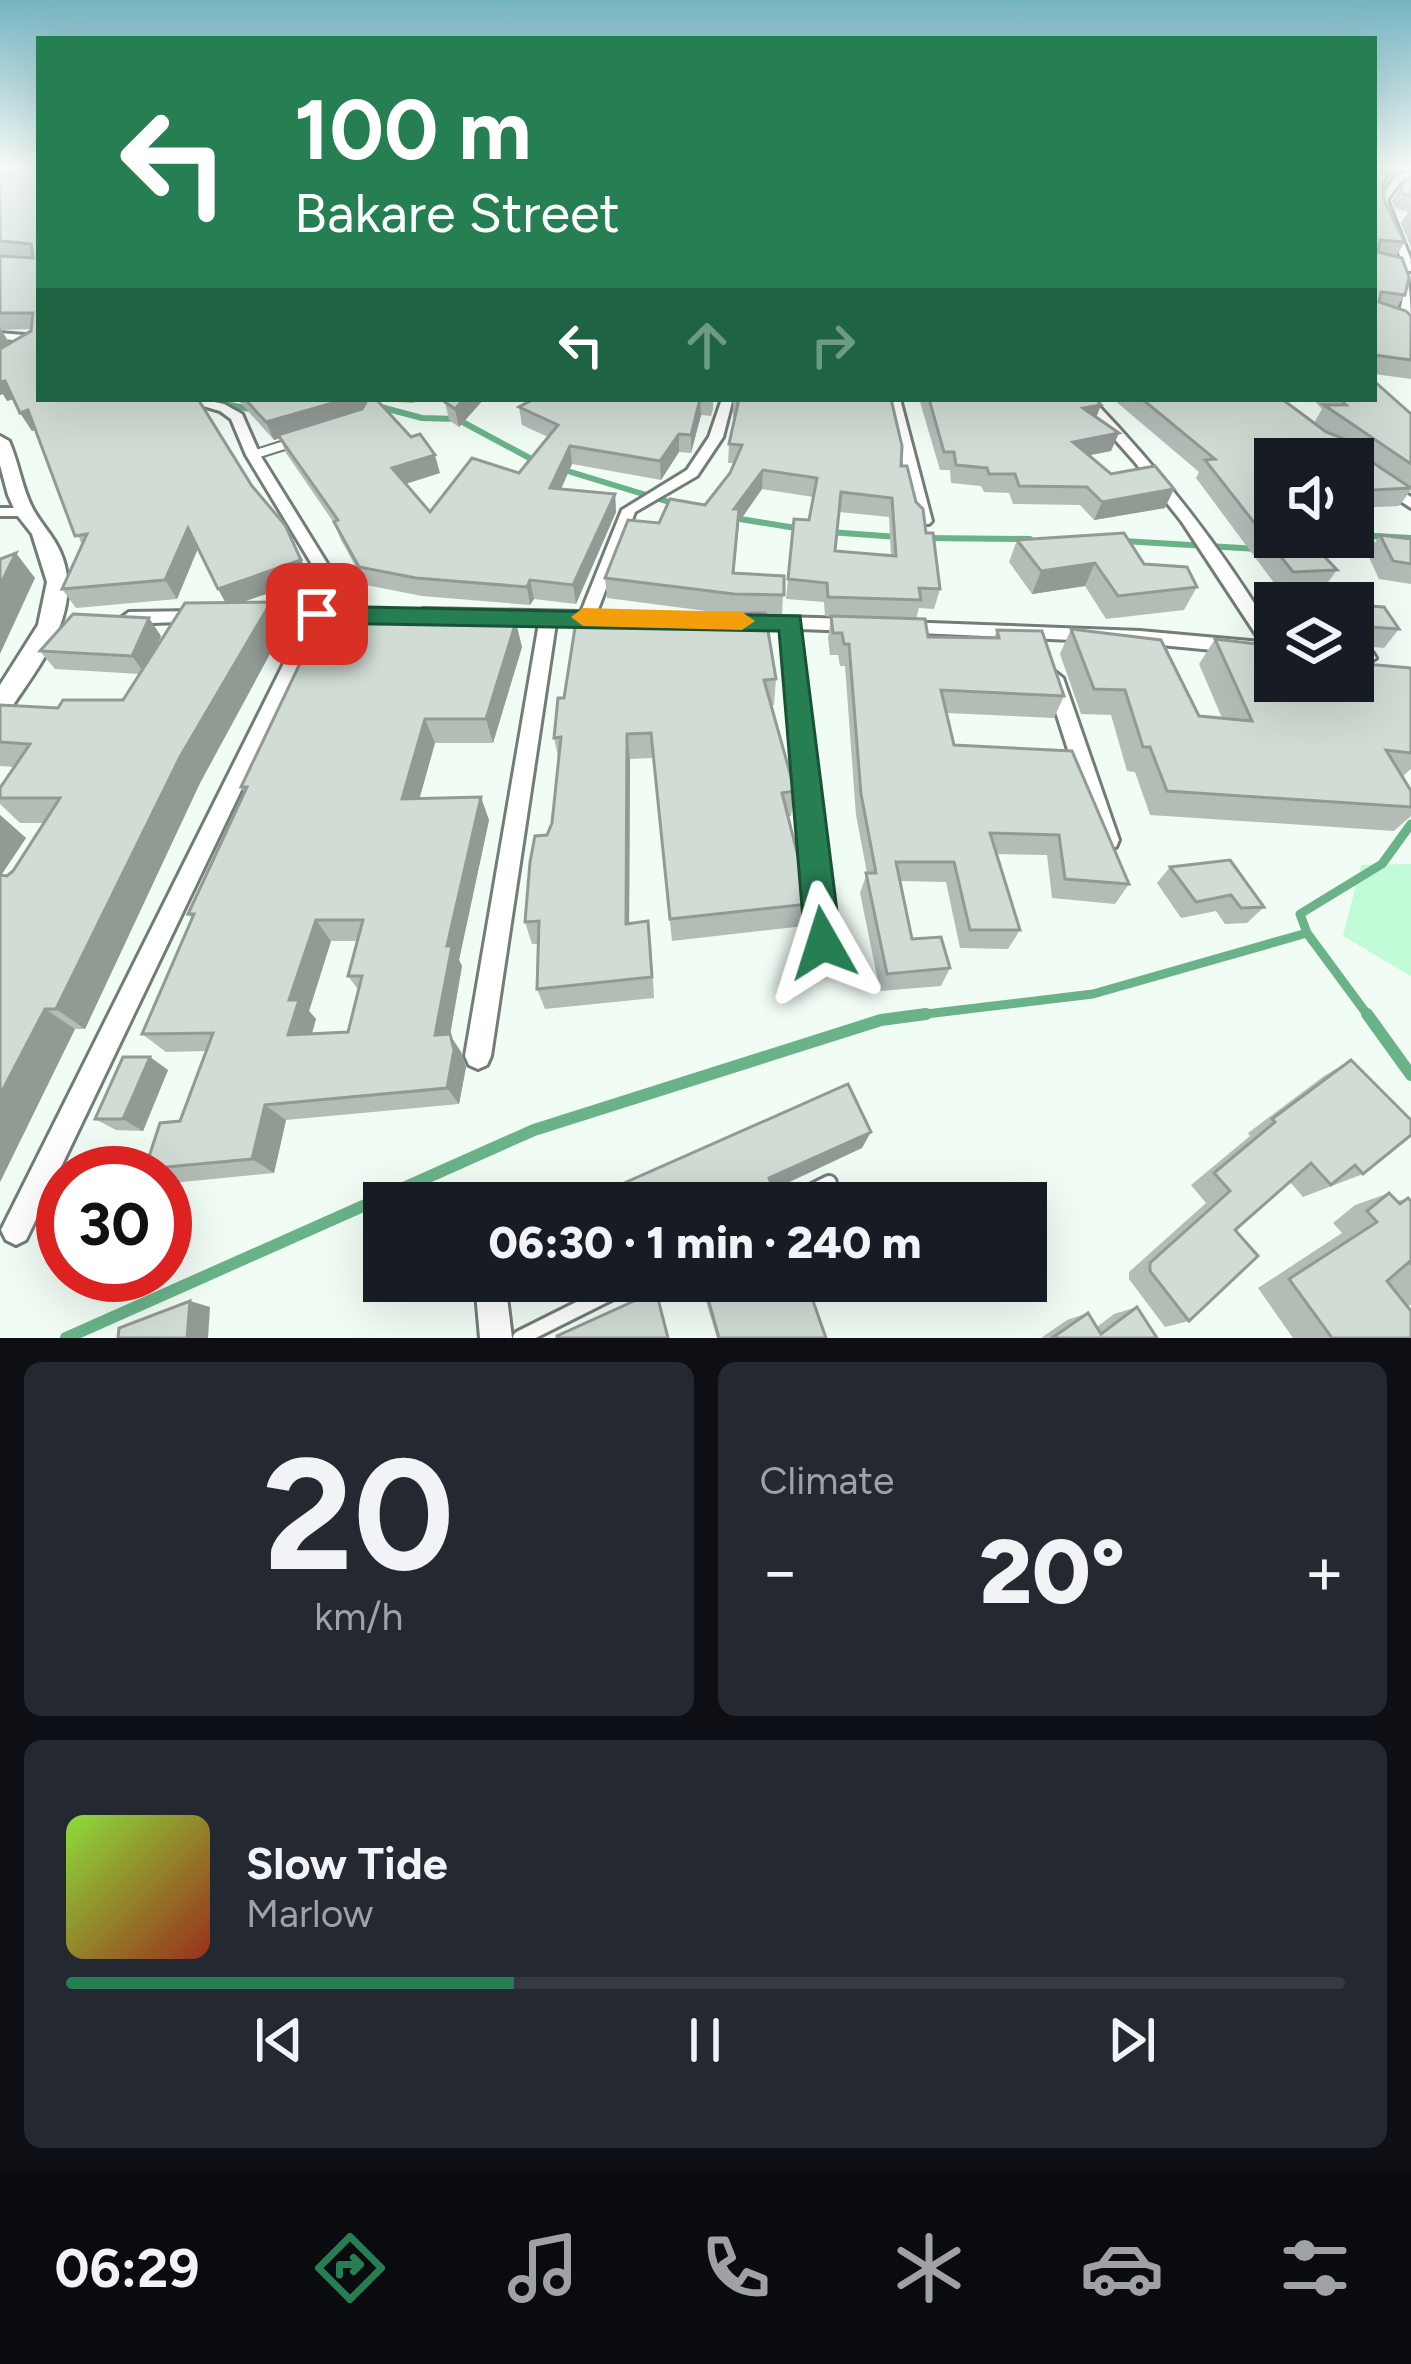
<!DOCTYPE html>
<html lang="en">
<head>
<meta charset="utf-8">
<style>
  :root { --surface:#171b24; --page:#242831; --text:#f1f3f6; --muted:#9ea1a6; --line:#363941; --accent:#267e53 }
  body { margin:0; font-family:Figtree,sans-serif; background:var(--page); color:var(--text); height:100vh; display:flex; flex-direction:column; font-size:45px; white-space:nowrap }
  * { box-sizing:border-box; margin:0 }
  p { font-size:39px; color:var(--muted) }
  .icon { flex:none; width:66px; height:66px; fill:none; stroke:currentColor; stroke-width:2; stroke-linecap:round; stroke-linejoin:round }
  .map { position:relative; height:1338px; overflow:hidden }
  .drawer { display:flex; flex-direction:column; gap:24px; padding:24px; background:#0d0f14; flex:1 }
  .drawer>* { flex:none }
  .guide { position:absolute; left:36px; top:36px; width:1341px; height:366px; border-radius:0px; box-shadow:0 12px 48px #0002; background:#267e53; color:#fff; overflow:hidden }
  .tools { position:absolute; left:1254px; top:438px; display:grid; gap:24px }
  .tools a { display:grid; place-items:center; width:120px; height:120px; border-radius:0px; background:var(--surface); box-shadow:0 12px 48px #0002; font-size:60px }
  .speed { position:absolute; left:36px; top:1146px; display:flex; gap:24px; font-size:60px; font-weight:700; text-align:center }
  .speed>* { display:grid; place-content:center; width:156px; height:156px; border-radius:50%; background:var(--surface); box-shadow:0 12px 48px #0002; line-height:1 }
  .speed .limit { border:18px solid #d22; background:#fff; color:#111 }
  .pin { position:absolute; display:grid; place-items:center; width:102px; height:102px; color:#fff; margin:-51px; border-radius:24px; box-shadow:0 6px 18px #0006 }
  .me { position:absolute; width:132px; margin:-66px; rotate:354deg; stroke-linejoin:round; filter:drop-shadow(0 0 9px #0008) }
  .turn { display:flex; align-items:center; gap:42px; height:252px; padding:0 60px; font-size:54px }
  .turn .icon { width:156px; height:156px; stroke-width:2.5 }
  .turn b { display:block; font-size:84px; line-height:102px }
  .lanes { display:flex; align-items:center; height:114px; padding:0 60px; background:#0003; justify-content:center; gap:60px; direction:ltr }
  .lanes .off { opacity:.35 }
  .big { font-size:90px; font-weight:800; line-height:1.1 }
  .drawer .card { flex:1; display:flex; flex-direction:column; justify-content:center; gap:18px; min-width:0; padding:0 42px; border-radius:18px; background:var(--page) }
  .drawer .dial { align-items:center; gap:0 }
  .dial b { font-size:156px; line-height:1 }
  .song { display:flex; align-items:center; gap:36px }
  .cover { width:144px; height:144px; border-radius:18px; background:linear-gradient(135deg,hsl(90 70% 55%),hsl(10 70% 35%)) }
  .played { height:12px; border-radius:6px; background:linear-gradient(90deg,var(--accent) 35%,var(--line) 35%) }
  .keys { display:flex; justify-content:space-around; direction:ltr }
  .heat { display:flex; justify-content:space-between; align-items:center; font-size:66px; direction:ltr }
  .drawer .tiles { flex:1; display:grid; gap:24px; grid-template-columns:1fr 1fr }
  .card:last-child { grid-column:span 2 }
  .trip { position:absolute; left:363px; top:1182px; width:684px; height:120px; border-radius:0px; background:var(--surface); box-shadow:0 12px 48px #0002; font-weight:800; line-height:120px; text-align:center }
  .menu { display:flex; height:192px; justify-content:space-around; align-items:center; background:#090b0e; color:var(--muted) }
  .menu .icon { width:84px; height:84px }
  .menu .selected { color:var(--accent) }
  .menu b { font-size:54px; color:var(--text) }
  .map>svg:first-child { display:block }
  .green { fill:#c1fbd7 }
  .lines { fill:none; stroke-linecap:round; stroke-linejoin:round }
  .stream-far2 { stroke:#6ab389; stroke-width:6 }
  .stream-far1 { stroke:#6ab389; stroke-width:9 }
  .stream { stroke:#6ab389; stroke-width:12 }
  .service-far1-casing { stroke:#727d76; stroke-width:12 }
  .service-casing { stroke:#727d76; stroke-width:20 }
  .minor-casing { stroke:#727d76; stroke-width:6 }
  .tertiary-casing { stroke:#727d76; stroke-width:6 }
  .service-far1 { stroke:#fff; stroke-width:8 }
  .service { stroke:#fff; stroke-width:14 }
  .minor { fill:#fff; fill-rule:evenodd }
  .tertiary { fill:#fff; fill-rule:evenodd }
  .wall { fill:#b3bdb6; fill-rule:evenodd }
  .shaded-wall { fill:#929a94 }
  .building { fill:#d0dcd4; stroke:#929a94; stroke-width:3; fill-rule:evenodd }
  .route { fill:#267e53; stroke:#195236; stroke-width:3 }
  .slow { fill:#f59e0b }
</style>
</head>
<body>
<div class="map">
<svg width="1411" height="1338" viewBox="0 0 1411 1338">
  <rect width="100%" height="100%" fill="#f0fcf4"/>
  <path class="green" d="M1411 864V976L1343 936 1361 865Z"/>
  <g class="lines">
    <g class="stream-far2">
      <path d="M199 399 250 409"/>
      <path d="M373 405 422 418 457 419 535 461"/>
      <path d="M561 469 679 505"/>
      <path d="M734 518 802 529"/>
      <path d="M829 532 898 537"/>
      <path d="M925 538 1030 539"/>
      <path d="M1123 541 1258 549"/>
      <path d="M1309 548 1375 536 1411 538"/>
    </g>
    <g class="stream-far1">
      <path d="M1307 933 1369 1017"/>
      <path d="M901 1017 1093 994 1307 933 1300 914 1382 864 1411 824"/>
    </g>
    <g class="stream">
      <path d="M1367 1014 1411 1075"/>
      <path d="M66 1338 534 1130 881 1020 926 1014"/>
    </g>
    <defs>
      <path id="service-far1" d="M253 455 294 442"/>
      <g id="service">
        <path d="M789 1203 829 1183"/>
        <path d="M520 1338 634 1281"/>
      </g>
      <g id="minor">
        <path d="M1411 170V175L1401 181 1387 200 1411 260 1410 264H1404C1411 288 1411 313 1411 338L1407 337 1398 320 1404 293 1395 266 1403 264 1379 200 1395 177Z"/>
        <path d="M0 333 36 336H39V342L0 339Z"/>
        <path d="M179 399H201L224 404 242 414 260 455 359 615 351 621H322L26 1240 16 1245 6 1240 1 1230 6 1220 305 621 255 622 247 616 255 610 339 609 246 455 231 419 220 411Z"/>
        <path d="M722 399 732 402 723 437 697 476 635 512 597 612 605 614 607 618 605 622 556 623 491 1056 487 1065 478 1069 469 1065 465 1056 539 623 423 621 415 615 423 609 581 612 622 510 687 470 709 437Z"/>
        <path d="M888 399H900L932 521 929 524H919L916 521Z"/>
        <path d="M1079 399H1092C1162 472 1223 550 1275 637V656L1140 643 897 632 894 628 903 622 1140 631 1261 642 1182 522 1134 461Z"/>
        <path d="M1353 460 1411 497V508L1353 470Z"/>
        <path d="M0 508H25L32 512 25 516H0Z"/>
        <path d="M197 611 205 617 203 621 129 624 121 618 129 612Z"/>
        <path d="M747 616 851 619 860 625 851 631 800 629 835 943 831 951 823 954 815 951 811 943 783 629 741 626 738 622Z"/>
        <path d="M1353 651 1373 653 1376 658 1367 664 1353 663Z"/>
        <path d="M1054 671 1063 678 1119 840 1116 847 1108 849 1100 847 1097 840 1045 678Z"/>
        <path d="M475 1281H505L512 1338H480Z"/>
      </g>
      <g id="tertiary">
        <path d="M1374 259 1411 263V271L1374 267Z"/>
        <path d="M0 436 9 441C19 463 22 490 34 511 44 528 57 540 63 559 82 615 38 667 9 711L0 713V685L38 625 47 582 32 534 17 515 8 495 0 465Z"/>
      </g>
    </defs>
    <use href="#service-far1" class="service-far1-casing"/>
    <use href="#service" class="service-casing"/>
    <use href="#minor" class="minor-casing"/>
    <use href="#tertiary" class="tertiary-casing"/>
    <use href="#service-far1" class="service-far1"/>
    <use href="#service" class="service"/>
    <use href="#minor" class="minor"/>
    <use href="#tertiary" class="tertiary"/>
  </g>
  <g class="wall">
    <path d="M0 169H39V399L208 412 206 413 252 486 285 525 310 579 243 602 284 628 200 783 85 1029H75L0 1182V815L26 838 1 875 7 876 13 871 44 823H20L0 804V798L14 767 0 766V705L58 708 123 700 140 674 55 669 40 651 161 636 156 649 225 602 198 548 177 599 76 608 62 589 82 545 35 430 32 431 14 399 7 401 3 394 0 395ZM31 329 10 343 1 330Z"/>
    <path d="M1374 169H1409L1393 173 1383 187 1384 200 1405 242 1396 256 1405 295 1397 307 1411 316V379L1374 374Z"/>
    <path d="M1411 175V248L1401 223 1408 212 1395 208 1392 201 1400 187Z"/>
    <path d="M225 399H417L414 403 378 401 440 473 406 484 430 512 519 473 548 437 522 425 519 407 534 399H713V409L711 416 701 415 691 453 679 452 661 480 572 464 561 489 615 494 616 512 576 604 534 599 530 605 422 596 366 585 341 540 334 523 286 453 280 438 274 440 238 400Z"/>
    <path d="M484 399 459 427 449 420 445 402Z"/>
    <path d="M733 399H891L901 466 926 533 940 589 934 609 919 608 916 619 928 637 994 638 997 630 1064 696 1054 718 946 713 954 745 1129 884 1115 904 1052 898 1047 855 996 854 1020 930 1008 949 960 948 946 882 900 881 912 939 950 968 941 986 880 991 860 893 867 873 856 815 845 666H840L838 655H830L828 638 831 617 825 616 824 602 786 599 794 519 809 520 813 497 762 489 739 522 734 573 784 576 782 615H765L776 679 774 705H771L795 791 791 816H788L809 904 805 926 672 941 653 758 630 759 629 923 651 943 654 998 545 1009 537 989 539 944H532L525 922 552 823 559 761 554 738 564 698 729 614 607 598 605 578 659 523 705 505 730 473 734 463H728L729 444 735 417H733ZM839 512 889 517 891 556 835 551Z"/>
    <path d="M904 399H1096V418L1111 451 1089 455 1111 474 1165 508 1094 520 1080 505 1013 504 1009 493 984 492 981 486 951 483 950 470H940L920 402 905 401Z"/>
    <path d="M1113 399H1282L1314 423 1322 409 1313 399H1374L1411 414V490L1399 506 1353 508V459L1275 537H1353V509L1366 521 1353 540H1309L1337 570 1323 589 1280 591 1196 478 1199 472Z"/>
    <path d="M1380 535 1411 539V584L1379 579 1367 553Z"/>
    <path d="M1017 540 1144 564 1197 587 1184 610 1106 619 1085 586 1032 594 1009 562Z"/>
    <path d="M1353 605 1399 629 1384 648 1353 645Z"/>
    <path d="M1071 629 1199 716 1222 718 1199 664 1215 639 1275 681 1411 668V769L1402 777 1411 791V816L1394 831 1150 815 1135 772 1127 771 1111 715 1081 714 1060 654Z"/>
    <path d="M522 647 493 743H435L419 798 489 820 459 960 462 966 450 1035 461 1052 466 1067 459 1104 286 1120 274 1173 172 1183 165 1179V1173H152L145 1169 180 1121 206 1051 166 1052 142 1034 192 918 188 914 244 792 241 787ZM331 941H357L348 976 359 991 348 1032 312 1034 316 1019 309 1011Z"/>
    <path d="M1170 867 1264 907 1247 923 1225 924 1216 911 1181 918 1157 883Z"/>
    <path d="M150 1057 168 1070 143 1131 116 1130 95 1119Z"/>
    <path d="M1351 1060 1363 1174 1303 1197 1290 1182 1235 1230 1189 1321 1165 1327 1129 1279V1272L1206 1203 1191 1185 1250 1136 1248 1133 1324 1076Z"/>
    <path d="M1389 1193 1398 1201 1408 1198 1411 1201V1305L1407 1306 1411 1338H1293L1258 1288 1342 1233 1333 1223 1355 1205Z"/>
    <path d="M700 1281H806L826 1338H717Z"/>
    <path d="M1137 1307 1157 1338H1041L1067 1320 1088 1313 1097 1327 1114 1314Z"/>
  </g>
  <g class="shaded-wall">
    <path d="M0 169H39L0 181Z"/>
    <path d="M1394 169H1409L1393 173 1375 197Z"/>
    <path d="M0 328 10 344 0 352Z"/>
    <path d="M5 381 17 398 7 401 3 394 0 395V382Z"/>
    <path d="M347 399H364L369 412 274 440 266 422Z"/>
    <path d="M464 399H484L459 427 455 409Z"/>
    <path d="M700 399 701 415 691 453V435Z"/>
    <path d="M1101 405 1094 423 1083 408Z"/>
    <path d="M28 410 40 428 32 431 20 413Z"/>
    <path d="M1119 433 1111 451 1066 460 1073 442Z"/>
    <path d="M679 434V452L661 480 660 461Z"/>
    <path d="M570 446 572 464 553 507 550 488Z"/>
    <path d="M435 455 440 473 398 486 392 468Z"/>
    <path d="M763 470 762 489 739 522 732 593 734 509Z"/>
    <path d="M1174 489 1165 508 1094 520 1102 502Z"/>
    <path d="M615 494 616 512 576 604 573 585Z"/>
    <path d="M188 528 199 546 177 599 165 580Z"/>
    <path d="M16 553 35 578 0 654V585Z"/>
    <path d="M301 560 310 579 228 607 218 589Z"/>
    <path d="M1095 563 1085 586 1032 594 1041 571Z"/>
    <path d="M530 580 534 599 530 605 527 587Z"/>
    <path d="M271 602 284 628 200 783 85 1029 56 1009 180 757Z"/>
    <path d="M149 618 161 636 145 674 132 656Z"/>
    <path d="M516 622 522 647 493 743 486 719Z"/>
    <path d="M425 719 435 743 413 822 402 799Z"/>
    <path d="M627 734 630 759 629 945 626 924Z"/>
    <path d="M481 797 489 820 459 960 462 966 450 1035 461 1052 466 1067 459 1104 447 1088 435 1035 447 946Z"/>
    <path d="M0 815 26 838 0 877Z"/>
    <path d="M316 920 331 941 309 1011 316 1019 306 1053 288 1035 289 1000Z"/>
    <path d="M45 1009 75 1029 0 1182V1095Z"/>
    <path d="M150 1057 168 1070 143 1131 123 1119Z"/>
    <path d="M265 1105 286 1120 274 1173 252 1159Z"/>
    <path d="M871 1132 862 1148 766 1193 769 1178Z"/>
    <path d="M190 1301 210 1307 208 1338H187Z"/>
  </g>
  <g class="building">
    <path d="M30 169H39V399H198L252 486 285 525 301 560 218 589 188 528 165 580 62 589 87 534 75 536 28 410 20 413 5 381 0 382V349L31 331 33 313H0V256L33 258 31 244 0 241V178Z"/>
    <path d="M1374 169H1394L1383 183 1384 200 1405 242 1380 240 1378 252 1402 258 1409 277 1405 295 1381 292 1379 302 1406 311 1411 316V360L1374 355Z"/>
    <path d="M1411 175V196L1403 194 1400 187Z"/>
    <path d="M1374 381 1411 414V464L1324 405H1346L1340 399H1374Z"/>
    <path d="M245 399H347L266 422Z"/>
    <path d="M365 399H376L411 437 420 434 435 455 392 468 430 512 472 458 519 473 558 425 519 407 534 399H700L691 435 679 434 660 461 570 446 550 488 615 494 573 585 530 580 527 587 416 578 359 567 334 522 338 520 278 435 362 409 366 402Z"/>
    <path d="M447 399H464L455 409 445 402Z"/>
    <path d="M739 399H891L902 446 901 466H907L916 502 923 509 926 533H933L940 589 919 588 921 600 828 597 827 583 788 579 794 519 809 520 817 478 763 470 734 509H739L733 573 784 576V595L734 594 605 578 628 520 659 523 670 499 705 505 730 473 742 445 729 444ZM841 492 892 498 896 556 835 551Z"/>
    <path d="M929 399H1096L1101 405 1083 408 1119 433 1073 442 1111 474 1155 466 1174 489 1102 502 1087 487 1019 486 1015 474H989L987 468 956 465 954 452H944Z"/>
    <path d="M1142 399H1282L1326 432 1360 445 1363 456 1411 488 1353 491V459H1275V537H1306L1337 570 1293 572 1205 460 1215 459Z"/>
    <path d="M1353 509 1366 521H1353Z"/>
    <path d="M1124 533 1144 564 1187 567 1197 587 1118 596 1095 563 1041 571 1017 540Z"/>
    <path d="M1380 535 1411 539V564L1393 561Z"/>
    <path d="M16 553 0 585V559Z"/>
    <path d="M271 602 180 757 56 1009H45L0 1095V875L7 876 13 871 60 798H0V788L30 744 0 742V705L58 708 63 700H123L185 603Z"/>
    <path d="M1353 605 1384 607 1399 629 1356 626 1359 632 1353 631Z"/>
    <path d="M324 613H411L516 622 486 719H425L402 799 481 797 447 946H452L435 1035 450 1034 454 1050 447 1088 265 1105 252 1159 145 1169 160 1123 180 1121 213 1033 142 1034 194 914H188L247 787H241ZM316 920H363L348 976H362L348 1032 288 1035 299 1000H289Z"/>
    <path d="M765 613 776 679 764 680 795 791 782 793 799 860 805 859 809 904 670 919 651 733 627 734 626 924 648 921 652 977 537 989 539 921 525 922 530 862 535 836 547 835 552 823 561 737 554 738 558 698H564L577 615Z"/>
    <path d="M73 614 149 618 132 656 40 651Z"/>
    <path d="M831 616 925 619 928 637 999 638 997 630 1042 631 1064 696 941 690 954 745 1072 751 1129 884 1065 879 1059 835 990 833 1020 930H970L954 862H896L912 939 941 937 950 968 887 974 866 873H876L861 794 849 644H844L842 633H833Z"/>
    <path d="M1071 629 1161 640 1199 716 1252 721 1215 639 1275 646V681H1353V663L1411 668V753L1386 750 1411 791V807L1167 791 1150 747H1143L1125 690 1094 689Z"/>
    <path d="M1230 860 1264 907 1241 908 1231 895 1196 902 1170 867Z"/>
    <path d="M123 1057H150L123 1119H95Z"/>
    <path d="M1351 1060 1411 1120V1135L1363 1174 1355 1165 1331 1185 1311 1163 1235 1230 1258 1256 1189 1321 1150 1271V1263L1230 1191 1214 1173 1275 1122 1272 1119Z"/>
    <path d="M848 1084 871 1132 769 1178 778 1203H579Z"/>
    <path d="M1389 1193 1400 1204 1408 1198 1411 1201V1264L1409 1262 1387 1281 1411 1311V1338H1332L1289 1279 1377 1222 1367 1211Z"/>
    <path d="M703 1281H806L826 1338H719Z"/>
    <path d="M656 1291 668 1338H557V1336Z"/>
    <path d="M190 1301 187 1338H118L119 1328Z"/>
    <path d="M1137 1307 1157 1338H1052L1088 1313 1101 1334Z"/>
  </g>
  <linearGradient id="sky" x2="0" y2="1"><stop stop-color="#75b4c2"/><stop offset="0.47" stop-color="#f8fefa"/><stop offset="1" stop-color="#f8fefa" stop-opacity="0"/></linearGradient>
  <rect width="1411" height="356" fill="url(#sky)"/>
  <path class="route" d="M317 606 800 616 841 943 836 955 823 960 810 955 805 943 779 631 317 623 305 614Z"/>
  <path class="slow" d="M583 608 742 612 755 621 742 630 583 626 571 617Z"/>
</svg>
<div class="tools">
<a><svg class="icon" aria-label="sound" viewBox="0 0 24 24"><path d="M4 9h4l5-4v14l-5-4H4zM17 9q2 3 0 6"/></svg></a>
<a><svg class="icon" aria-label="layers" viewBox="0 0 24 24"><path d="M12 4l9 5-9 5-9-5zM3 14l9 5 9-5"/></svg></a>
</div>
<div class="speed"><div class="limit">30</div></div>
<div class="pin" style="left:317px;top:614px;background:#d93025"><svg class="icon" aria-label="arrive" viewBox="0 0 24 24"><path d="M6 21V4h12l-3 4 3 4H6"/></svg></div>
<svg class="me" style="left:823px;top:943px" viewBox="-20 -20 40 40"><path d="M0-17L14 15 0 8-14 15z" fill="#267e53" stroke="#fff" stroke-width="4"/></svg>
<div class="trip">06:30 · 1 min · 240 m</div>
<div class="guide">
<div class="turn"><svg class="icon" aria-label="left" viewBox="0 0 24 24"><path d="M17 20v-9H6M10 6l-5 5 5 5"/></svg><div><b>100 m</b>Bakare Street</div></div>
<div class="lanes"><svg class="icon" aria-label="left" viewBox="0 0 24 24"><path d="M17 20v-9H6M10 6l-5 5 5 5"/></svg><svg class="icon off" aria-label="ahead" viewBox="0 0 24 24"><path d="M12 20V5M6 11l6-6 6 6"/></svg><svg class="icon off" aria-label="right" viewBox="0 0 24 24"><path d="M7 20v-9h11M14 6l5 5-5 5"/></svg></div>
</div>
</div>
<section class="drawer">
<div class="tiles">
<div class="card dial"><b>20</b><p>km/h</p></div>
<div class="card"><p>Climate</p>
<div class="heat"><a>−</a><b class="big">20°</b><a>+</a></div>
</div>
<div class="card">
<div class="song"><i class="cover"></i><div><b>Slow Tide</b><p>Marlow</p></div></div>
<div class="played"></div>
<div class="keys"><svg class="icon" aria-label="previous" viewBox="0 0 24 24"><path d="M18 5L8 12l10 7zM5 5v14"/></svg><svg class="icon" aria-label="pause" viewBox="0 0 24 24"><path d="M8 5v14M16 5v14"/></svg><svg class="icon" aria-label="next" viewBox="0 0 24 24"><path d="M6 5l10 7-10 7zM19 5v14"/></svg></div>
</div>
</div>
</section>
<nav class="menu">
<b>06:29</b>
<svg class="icon selected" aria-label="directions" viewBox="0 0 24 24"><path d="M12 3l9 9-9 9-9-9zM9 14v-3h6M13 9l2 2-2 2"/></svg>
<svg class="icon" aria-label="music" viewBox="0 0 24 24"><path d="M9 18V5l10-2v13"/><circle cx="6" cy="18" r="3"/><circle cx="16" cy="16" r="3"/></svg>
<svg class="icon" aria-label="phone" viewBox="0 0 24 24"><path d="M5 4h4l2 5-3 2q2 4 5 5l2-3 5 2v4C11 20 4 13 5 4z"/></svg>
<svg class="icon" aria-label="climate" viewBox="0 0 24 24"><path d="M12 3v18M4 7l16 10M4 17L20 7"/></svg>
<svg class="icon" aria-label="car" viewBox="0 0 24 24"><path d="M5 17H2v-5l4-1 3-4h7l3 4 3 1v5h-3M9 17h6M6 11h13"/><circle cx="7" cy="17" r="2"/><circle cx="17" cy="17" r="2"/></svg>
<svg class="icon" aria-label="filters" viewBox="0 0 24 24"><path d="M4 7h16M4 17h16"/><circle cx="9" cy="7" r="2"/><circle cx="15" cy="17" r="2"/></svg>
</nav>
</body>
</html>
